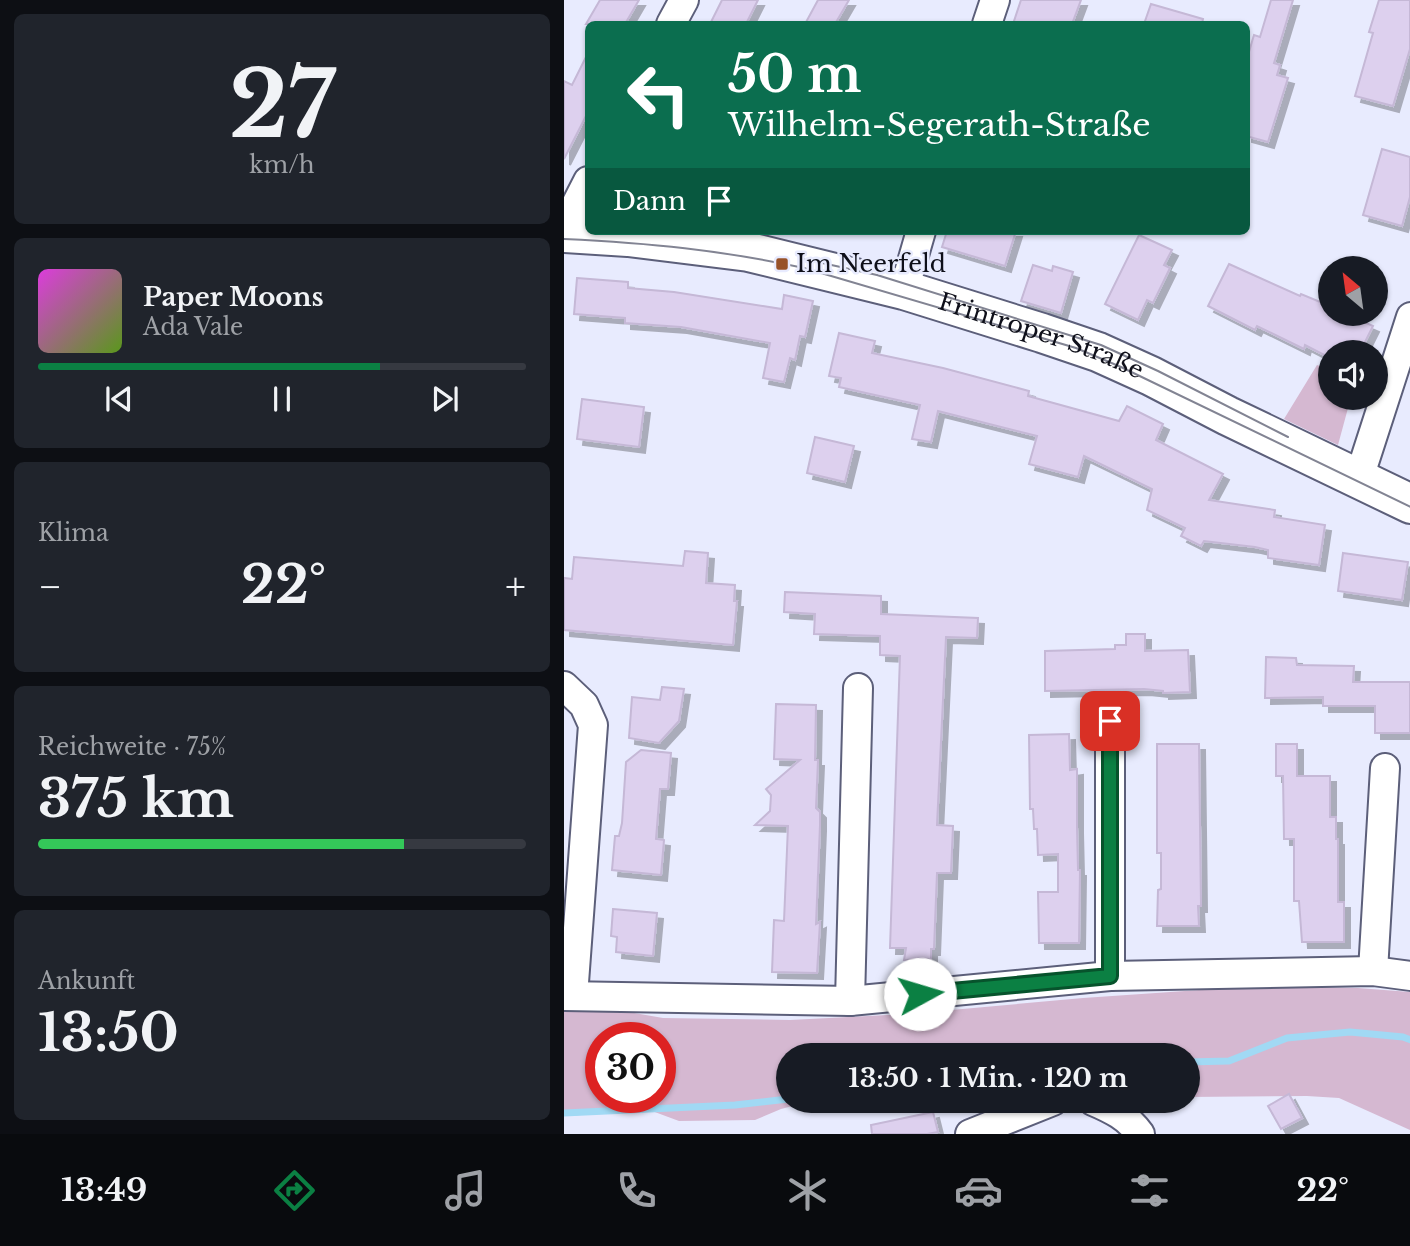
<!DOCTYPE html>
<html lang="de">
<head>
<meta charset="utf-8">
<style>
  :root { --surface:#171b24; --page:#20242c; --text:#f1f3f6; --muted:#9ea1a6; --line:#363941; --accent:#0b8043 }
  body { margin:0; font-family:"Libre Baskerville",serif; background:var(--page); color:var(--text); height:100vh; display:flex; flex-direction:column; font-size:26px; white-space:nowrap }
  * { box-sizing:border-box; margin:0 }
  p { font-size:23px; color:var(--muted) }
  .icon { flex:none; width:38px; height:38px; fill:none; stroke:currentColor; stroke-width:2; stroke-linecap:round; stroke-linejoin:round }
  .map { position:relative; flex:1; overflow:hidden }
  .details { display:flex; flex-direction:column; gap:14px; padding:14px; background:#0d0f14; width:564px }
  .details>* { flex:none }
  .top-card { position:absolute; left:21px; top:21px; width:665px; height:214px; border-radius:10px; box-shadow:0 2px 5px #0004; background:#0b6e4f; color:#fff; overflow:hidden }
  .needle { width:46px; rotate:331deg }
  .tools { position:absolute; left:754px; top:256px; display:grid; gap:14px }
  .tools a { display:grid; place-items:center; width:70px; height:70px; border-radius:50%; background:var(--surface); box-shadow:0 2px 5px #0004; font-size:35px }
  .speed { position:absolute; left:21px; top:1022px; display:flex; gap:14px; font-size:35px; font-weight:700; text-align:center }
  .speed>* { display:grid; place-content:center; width:91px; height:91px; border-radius:50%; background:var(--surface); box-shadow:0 2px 5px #0004; line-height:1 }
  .speed .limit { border:10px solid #d22; background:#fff; color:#111 }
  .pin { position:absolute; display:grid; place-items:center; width:60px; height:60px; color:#fff; margin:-30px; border-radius:14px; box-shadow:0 4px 10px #0006 }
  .me { position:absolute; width:77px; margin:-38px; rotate:84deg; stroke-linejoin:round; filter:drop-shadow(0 0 5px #0008) }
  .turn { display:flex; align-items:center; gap:24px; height:147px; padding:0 28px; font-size:32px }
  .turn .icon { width:91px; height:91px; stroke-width:2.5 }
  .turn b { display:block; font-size:49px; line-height:60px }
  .then { display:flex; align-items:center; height:66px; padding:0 28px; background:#0003; gap:14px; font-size:26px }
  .big { font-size:52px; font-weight:700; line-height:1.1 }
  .details .widget { flex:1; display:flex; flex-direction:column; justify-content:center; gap:10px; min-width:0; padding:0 24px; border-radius:10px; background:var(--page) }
  .details .dial { align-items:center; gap:0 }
  .dial b { font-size:91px; line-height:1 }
  .song { display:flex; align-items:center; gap:21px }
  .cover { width:84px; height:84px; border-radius:10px; background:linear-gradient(135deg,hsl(300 70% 55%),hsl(90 70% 35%)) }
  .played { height:7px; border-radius:4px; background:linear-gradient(90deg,var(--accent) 70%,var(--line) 70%) }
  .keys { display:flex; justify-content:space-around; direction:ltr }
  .heat { display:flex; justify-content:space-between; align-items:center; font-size:38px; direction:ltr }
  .charge { height:10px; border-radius:5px; background:linear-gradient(90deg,#34c759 75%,var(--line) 0) }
  .trip { position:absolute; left:212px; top:1043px; width:424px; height:70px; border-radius:35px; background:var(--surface); box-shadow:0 2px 5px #0004; font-weight:700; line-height:70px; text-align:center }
  .tabs { display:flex; height:112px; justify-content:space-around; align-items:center; background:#090b0e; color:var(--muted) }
  .tabs .icon { width:49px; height:49px }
  .tabs .active { color:var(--accent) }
  .tabs b { font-size:32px; color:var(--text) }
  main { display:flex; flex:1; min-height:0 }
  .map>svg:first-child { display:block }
  .green { fill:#d5b8d1; fill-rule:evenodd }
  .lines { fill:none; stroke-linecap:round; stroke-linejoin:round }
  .stream { stroke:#a1d9f4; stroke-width:7 }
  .building { fill:#ddd0ee; stroke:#c5b8d6; stroke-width:2; filter:url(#shadow) }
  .street-casing { stroke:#5c5f7a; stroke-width:32 }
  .primary-casing { stroke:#5c5f7a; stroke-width:42 }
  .street { stroke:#fff; stroke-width:28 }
  .primary { stroke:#fff; stroke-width:38 }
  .tram { stroke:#828493; stroke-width:2 }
  .route-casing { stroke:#07532c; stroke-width:18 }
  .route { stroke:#0b8043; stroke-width:12 }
  .poi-dot { fill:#985229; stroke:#e8ebfe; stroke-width:2.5 }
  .labels { text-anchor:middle; stroke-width:5; stroke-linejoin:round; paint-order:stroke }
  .poi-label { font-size:24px; fill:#0e0f19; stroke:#e8ebfe; text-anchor:start }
  .street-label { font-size:24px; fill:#0e0f19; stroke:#e8ebfe }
</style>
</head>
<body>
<main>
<section class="details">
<div class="widget dial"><b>27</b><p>km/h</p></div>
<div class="widget">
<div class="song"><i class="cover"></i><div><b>Paper Moons</b><p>Ada Vale</p></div></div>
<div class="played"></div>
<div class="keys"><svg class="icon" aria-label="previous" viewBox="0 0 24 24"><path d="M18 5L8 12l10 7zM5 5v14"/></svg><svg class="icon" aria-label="pause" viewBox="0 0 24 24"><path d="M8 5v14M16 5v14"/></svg><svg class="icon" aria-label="next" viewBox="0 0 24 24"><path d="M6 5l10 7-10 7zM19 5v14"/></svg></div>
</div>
<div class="widget"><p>Klima</p>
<div class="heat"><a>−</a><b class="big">22°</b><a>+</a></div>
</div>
<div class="widget"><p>Reichweite · 75%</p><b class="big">375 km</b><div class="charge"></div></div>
<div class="widget"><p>Ankunft</p><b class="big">13:50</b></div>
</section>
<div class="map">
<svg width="847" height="1134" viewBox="0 0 847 1134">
  <defs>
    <filter id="shadow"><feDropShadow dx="6" dy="6" stdDeviation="0" flood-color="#0004"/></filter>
  </defs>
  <rect width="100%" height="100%" fill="#e8ebfe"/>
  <g class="green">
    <path d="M753 365 766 370V397H787L774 445 720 419Z"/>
    <path d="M694 986 794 988 846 992V1130L775 1098 743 1096 623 1097V1055H224V1101H248L217 1109 191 1120 115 1121 88 1111 0 1116V1004L24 1005 99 1018 226 1020 343 1014 519 998ZM37 1038H96V1097H37Z"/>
    <path d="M265 1101H376L302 1111Z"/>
  </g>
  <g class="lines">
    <g class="stream">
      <path d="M623 1062 665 1061 723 1038 786 1032 839 1037 847 1040"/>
      <path d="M0 1113 171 1105 224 1099"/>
    </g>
  </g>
  <g class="building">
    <path d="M36 0H75L61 24H22Z"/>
    <path d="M158 0H194L182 24H146Z"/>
    <path d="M254 0H285L271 24H241Z"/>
    <path d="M457 0H517L508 24H449Z"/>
    <path d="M707 0H729L710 63 716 65 713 75 724 78 704 142 682 136V62L690 35 696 37Z"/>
    <path d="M815 0H846V49L829 106 791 96 809 33 805 32Z"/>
    <path d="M587 4 639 19 638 24H580Z"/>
    <path d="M24 53V112L0 159V81L8 85Z"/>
    <path d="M818 149 846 157V197L838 226 799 215Z"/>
    <path d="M383 231H452L441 266 378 247Z"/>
    <path d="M575 235 608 250 600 265 606 268 589 303 583 300 574 320 541 304Z"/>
    <path d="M665 264 736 296 737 294 761 304 766 306V313H796L793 319 809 326 796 352H766V358L741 345 740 349 693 326 691 330 644 306Z"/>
    <path d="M469 265 488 271 489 266 509 272 497 313 457 301Z"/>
    <path d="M13 278 64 282V288L110 292 218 309 220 295 249 301 241 337 236 336 231 360 226 358 220 382 199 378 206 343 117 327 61 323V318L10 314Z"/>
    <path d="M275 333 311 341 308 353 379 368 465 391 464 396 555 421 563 406 599 424 592 440 659 474 645 500 711 510 710 517 761 525 755 565 704 558V550L691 547 640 541 637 546 617 536 621 528 583 510 588 489 520 456 514 477 465 464 473 436 374 411 367 442 348 439 356 405 275 387 277 378 265 376Z"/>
    <path d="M18 399 80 407 75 447 13 439Z"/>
    <path d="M251 437 290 446 281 482 243 473Z"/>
    <path d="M121 551 144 553 142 583 171 585 170 601H173L169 645 0 630V578L8 579 10 557 119 566Z"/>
    <path d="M779 553 844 562 838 600 774 591Z"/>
    <path d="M221 592 317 596V614L414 618 413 638 382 637 373 825 389 826 387 873H373L370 949H367V959L340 960 342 948H326L336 656 316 655V636L250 634 251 614 220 612Z"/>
    <path d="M562 634H581V651L624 650 626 692 599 693V691L580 689 481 691V651L551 649V645H562Z"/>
    <path d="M702 657 732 658 733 665 790 666 789 682H846V733H811V706H759V697L701 698Z"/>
    <path d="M98 687 120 689 115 721 95 743 65 738 68 697 96 700Z"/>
    <path d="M212 704 252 705 251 760H254L252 808 256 812V825L252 924 256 922 253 973 208 972 210 920 220 921 224 826 191 825 206 811 207 795 202 789 236 760 210 759Z"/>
    <path d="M505 734 506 770 513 769V827L514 870H516L515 943H475L474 892H494V854L474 855 473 829H470L469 809H466L465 735Z"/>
    <path d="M593 744H635L637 906H634L635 926H593L594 890 597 889V853H593Z"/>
    <path d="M712 744H733V776H766V817H772V839H774V902H780V942H738L735 901H730V839H720L719 776H712Z"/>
    <path d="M77 750 107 753 104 789H96L92 839 100 840 97 875 48 870 51 836H55L58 823 62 762Z"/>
    <path d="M49 909 93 913 89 956 52 952 53 937 47 936Z"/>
    <path d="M725 1094 738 1118 717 1129 704 1106Z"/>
    <path d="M369 1112 374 1132 363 1134H308L307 1125Z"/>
  </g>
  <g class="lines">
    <defs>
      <g id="street">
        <path d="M107 24 120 0"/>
        <path d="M423 24 431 0"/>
        <path d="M0 228 24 181"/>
        <path d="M340 290 357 231"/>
        <path d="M795 478 847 317"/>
        <path d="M0 686 20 705 29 725 9 996"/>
        <path d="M809 971 821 768"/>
        <path d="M546 976V721"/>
        <path d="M0 996 286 1001 546 976 809 971 847 976"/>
        <path d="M286 1001 294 688"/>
        <path d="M529 1101C548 1109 564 1117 576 1134"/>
        <path d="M406 1134 489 1101"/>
      </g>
      <g id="primary">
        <path id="s1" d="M0 233 64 237 185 252 340 290 478 333 534 352 587 376 664 416 847 504"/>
      </g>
    </defs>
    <use href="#street" class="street-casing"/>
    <use href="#primary" class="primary-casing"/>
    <use href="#street" class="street"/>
    <use href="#primary" class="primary"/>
    <g class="tram">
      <path d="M0 239C85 243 157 250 240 268L512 348 557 367 847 507"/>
      <path d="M240 259 313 275 537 345 594 371 724 437"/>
    </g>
  </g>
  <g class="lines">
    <defs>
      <path id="route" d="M356 994 546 976V721"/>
    </defs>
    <use href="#route" class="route-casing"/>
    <use href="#route" class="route"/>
  </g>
  <rect class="poi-dot" x="211" y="257" width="14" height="14" rx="3.5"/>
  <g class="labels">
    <g class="poi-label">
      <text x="232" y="272">Im Neerfeld</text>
    </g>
    <g class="street-label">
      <text dy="8" stroke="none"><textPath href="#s1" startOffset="490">Frintroper Straße</textPath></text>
    </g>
  </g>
</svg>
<div class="tools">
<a><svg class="needle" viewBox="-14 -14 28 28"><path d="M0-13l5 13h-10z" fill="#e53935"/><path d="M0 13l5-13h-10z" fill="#9ea1a6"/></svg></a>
<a><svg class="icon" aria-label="sound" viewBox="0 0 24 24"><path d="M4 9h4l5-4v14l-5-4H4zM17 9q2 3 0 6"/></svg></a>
</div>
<div class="speed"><div class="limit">30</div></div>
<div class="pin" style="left:546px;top:721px;background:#d93025"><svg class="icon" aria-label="arrive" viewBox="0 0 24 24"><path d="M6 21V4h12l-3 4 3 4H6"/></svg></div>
<svg class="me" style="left:356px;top:994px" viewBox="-20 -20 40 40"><circle r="19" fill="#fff"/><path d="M0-13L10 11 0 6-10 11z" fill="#0b8043"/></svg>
<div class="trip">13:50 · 1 Min. · 120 m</div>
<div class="top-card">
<div class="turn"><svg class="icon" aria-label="left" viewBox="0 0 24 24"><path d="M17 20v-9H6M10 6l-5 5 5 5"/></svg><div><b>50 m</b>Wilhelm-Segerath-Straße</div></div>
<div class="then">Dann<svg class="icon" aria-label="arrive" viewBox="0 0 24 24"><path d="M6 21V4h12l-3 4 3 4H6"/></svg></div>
</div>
</div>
</main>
<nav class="tabs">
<b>13:49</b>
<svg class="icon active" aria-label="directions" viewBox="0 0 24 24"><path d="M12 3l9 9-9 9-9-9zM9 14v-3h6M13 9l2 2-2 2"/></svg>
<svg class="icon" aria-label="music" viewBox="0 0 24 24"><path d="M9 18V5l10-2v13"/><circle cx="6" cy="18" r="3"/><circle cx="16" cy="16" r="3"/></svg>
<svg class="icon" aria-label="phone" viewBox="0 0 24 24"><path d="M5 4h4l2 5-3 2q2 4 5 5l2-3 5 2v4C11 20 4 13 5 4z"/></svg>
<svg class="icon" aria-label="climate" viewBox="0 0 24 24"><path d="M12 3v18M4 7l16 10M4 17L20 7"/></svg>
<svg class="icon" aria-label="car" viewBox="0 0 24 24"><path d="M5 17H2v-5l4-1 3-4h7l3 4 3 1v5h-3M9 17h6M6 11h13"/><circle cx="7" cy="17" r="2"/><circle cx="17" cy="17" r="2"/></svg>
<svg class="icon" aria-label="filters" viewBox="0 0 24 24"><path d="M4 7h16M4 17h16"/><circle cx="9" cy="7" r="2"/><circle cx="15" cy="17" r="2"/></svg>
<b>22°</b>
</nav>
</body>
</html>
